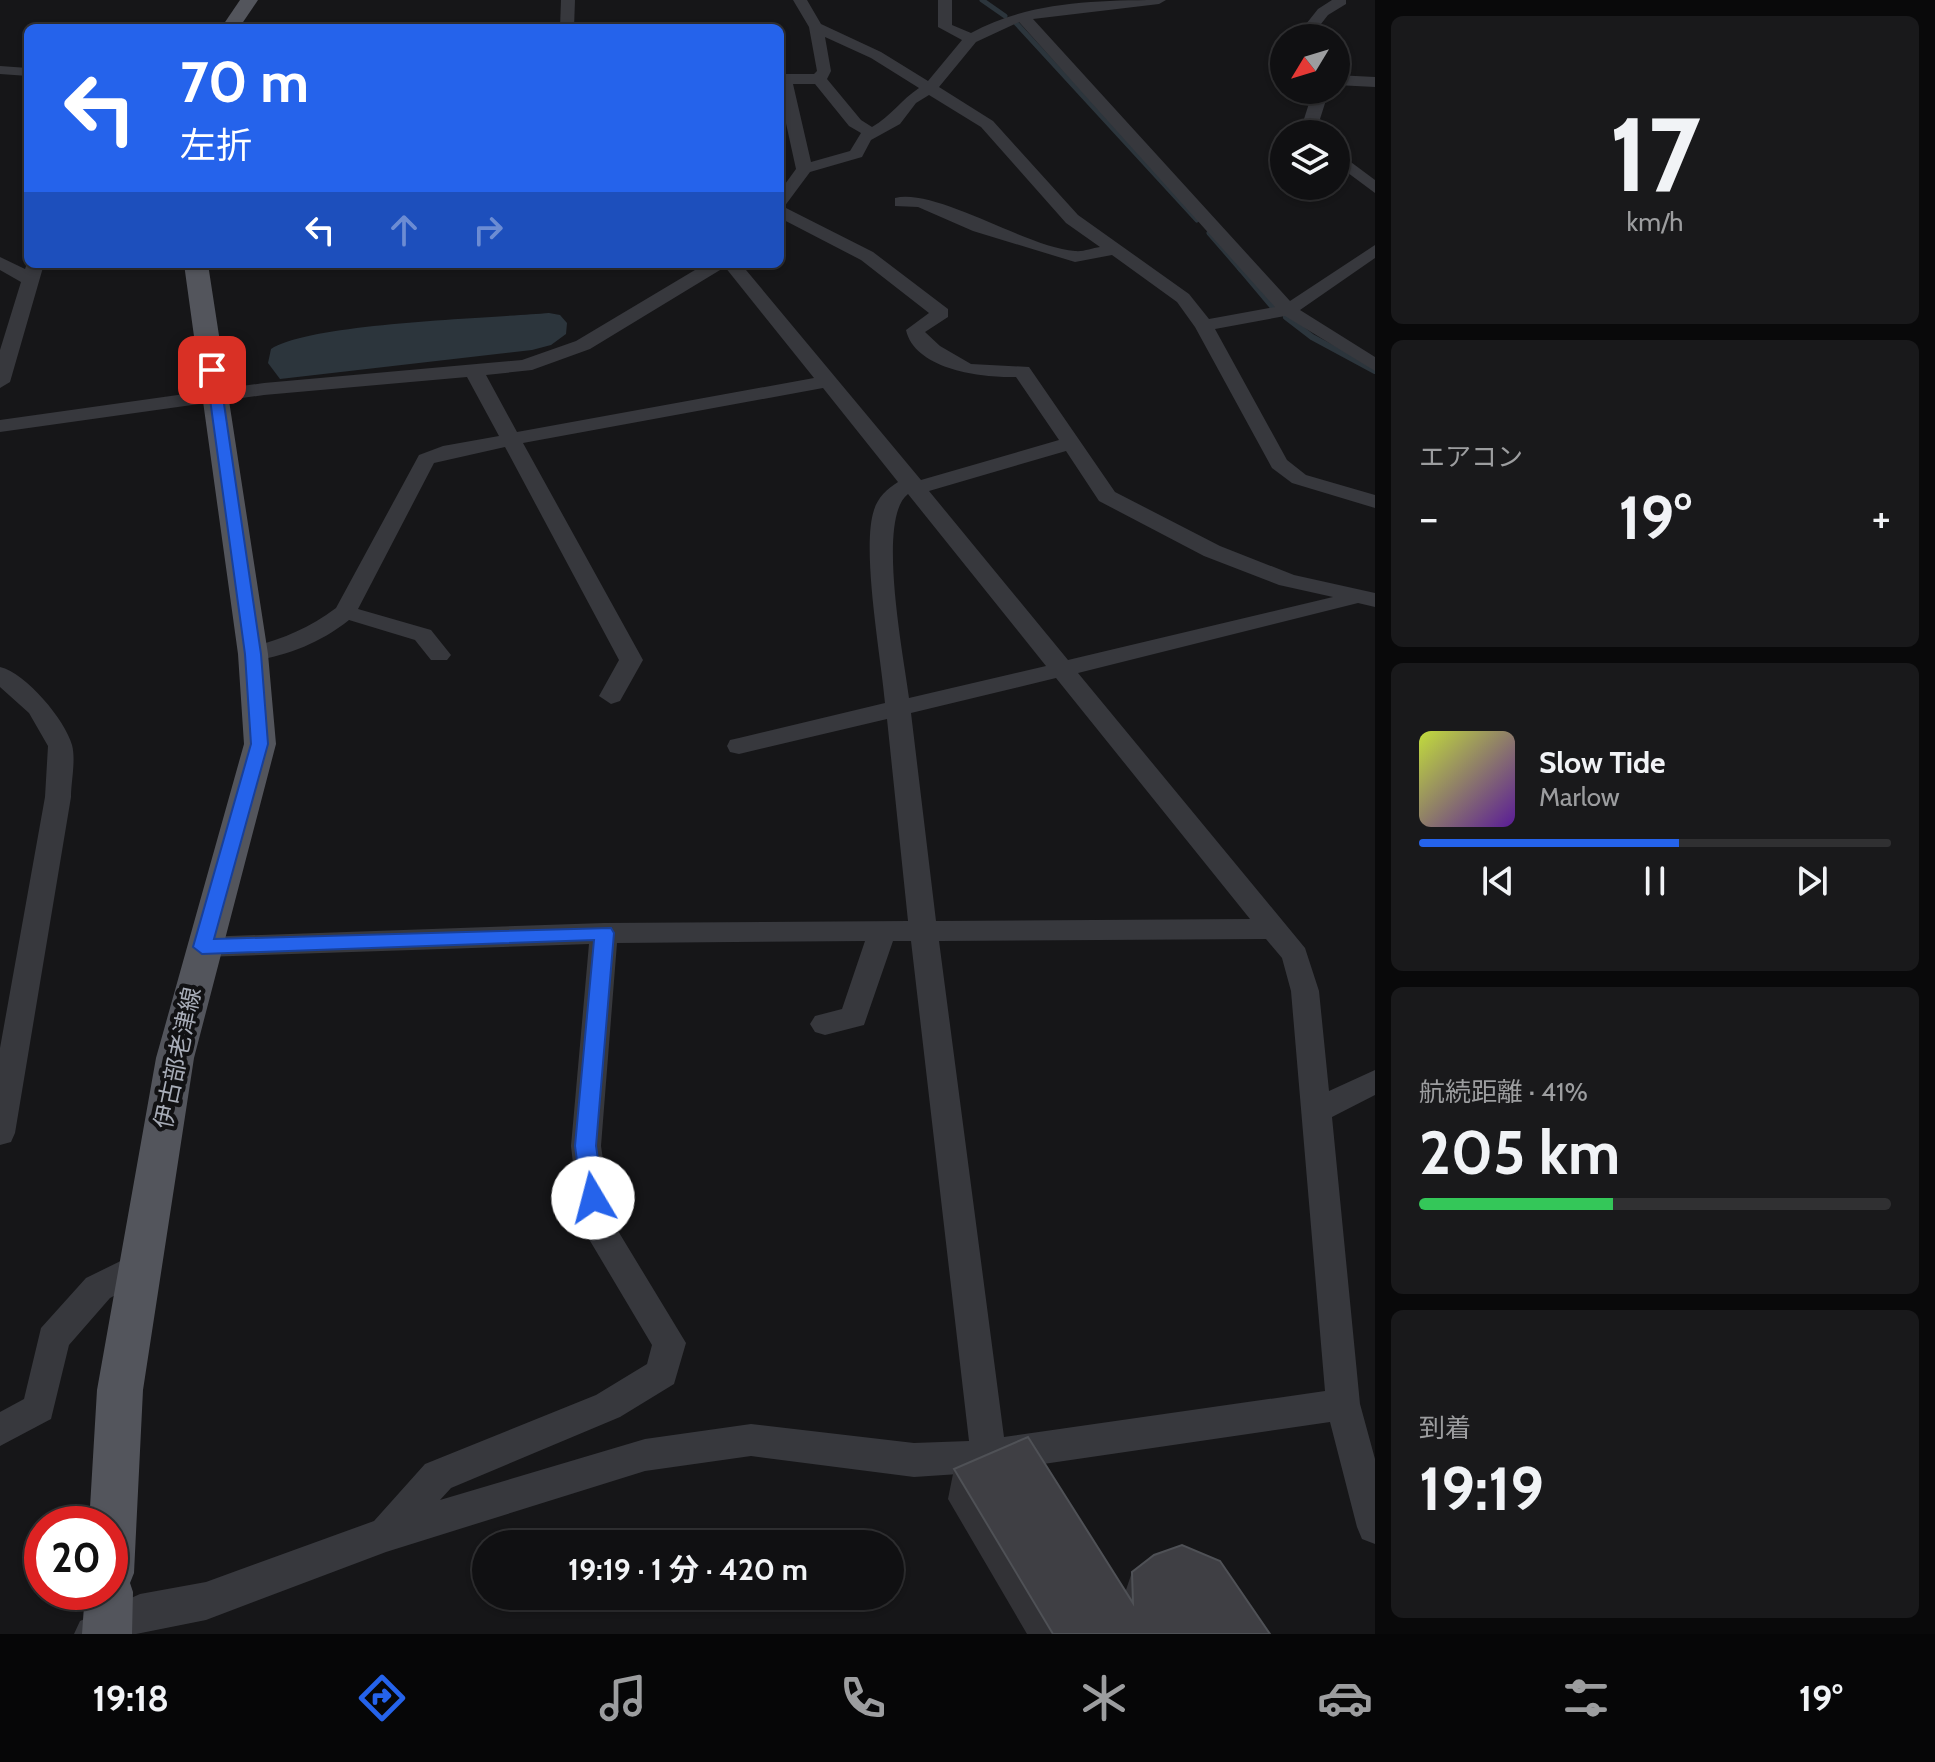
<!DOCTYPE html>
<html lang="ja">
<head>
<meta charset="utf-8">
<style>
  :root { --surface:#101012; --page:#19191b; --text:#f1f3f6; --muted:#9c9d9f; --line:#303032; --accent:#2563eb }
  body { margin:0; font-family:Cabin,"Noto Sans JP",sans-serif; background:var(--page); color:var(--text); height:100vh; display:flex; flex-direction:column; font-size:30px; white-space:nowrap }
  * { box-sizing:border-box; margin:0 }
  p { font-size:26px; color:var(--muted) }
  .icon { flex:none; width:44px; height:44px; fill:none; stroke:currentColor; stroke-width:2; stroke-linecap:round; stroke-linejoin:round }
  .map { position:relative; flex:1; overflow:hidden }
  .drawer { display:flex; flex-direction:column; gap:16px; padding:16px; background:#09090a; width:560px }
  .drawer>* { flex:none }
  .guide { position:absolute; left:24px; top:24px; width:760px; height:244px; border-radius:12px; box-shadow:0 2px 6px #0004,0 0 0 2px var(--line); background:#2563eb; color:#fff; overflow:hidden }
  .needle { width:52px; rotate:232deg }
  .tools { position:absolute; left:1270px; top:24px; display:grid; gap:16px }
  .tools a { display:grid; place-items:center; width:80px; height:80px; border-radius:50%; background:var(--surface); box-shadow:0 2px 6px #0004,0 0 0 2px var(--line); font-size:40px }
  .speed { position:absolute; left:24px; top:1506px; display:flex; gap:16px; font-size:40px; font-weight:700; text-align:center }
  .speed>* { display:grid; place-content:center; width:104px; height:104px; border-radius:50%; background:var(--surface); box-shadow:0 2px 6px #0004,0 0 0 2px var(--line); line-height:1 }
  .speed .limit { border:12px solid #d22; background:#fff; color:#111 }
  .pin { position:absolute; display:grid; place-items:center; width:68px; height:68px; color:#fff; margin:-34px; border-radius:16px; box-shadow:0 4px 12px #0006 }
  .me { position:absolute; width:88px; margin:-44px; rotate:352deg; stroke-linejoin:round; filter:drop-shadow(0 0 6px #0008) }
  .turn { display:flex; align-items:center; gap:28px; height:168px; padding:0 24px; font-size:36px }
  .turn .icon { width:104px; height:104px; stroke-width:2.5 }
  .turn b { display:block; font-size:56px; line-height:68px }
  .lanes { display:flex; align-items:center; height:76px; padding:0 24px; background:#0003; justify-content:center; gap:40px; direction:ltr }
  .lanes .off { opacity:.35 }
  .big { font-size:60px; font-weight:700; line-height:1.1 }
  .drawer .card { flex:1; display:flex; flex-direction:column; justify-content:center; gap:12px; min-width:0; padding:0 28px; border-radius:12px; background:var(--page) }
  .drawer .dial { align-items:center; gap:0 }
  .dial b { font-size:104px; line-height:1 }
  .song { display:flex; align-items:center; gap:24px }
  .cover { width:96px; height:96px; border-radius:12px; background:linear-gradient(135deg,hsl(70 70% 55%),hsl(270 70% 35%)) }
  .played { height:8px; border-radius:4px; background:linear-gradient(90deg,var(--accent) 55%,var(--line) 55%) }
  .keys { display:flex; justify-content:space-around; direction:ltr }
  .heat { display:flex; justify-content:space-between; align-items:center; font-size:44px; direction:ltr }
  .charge { height:12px; border-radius:6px; background:linear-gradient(90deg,#34c759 41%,var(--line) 0) }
  .trip { position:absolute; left:472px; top:1530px; width:432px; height:80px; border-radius:40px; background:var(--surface); box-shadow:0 2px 6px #0004,0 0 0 2px var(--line); font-weight:700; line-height:80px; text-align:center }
  .tab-bar { display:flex; height:128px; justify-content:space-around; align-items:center; background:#060607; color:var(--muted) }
  .tab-bar .icon { width:56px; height:56px }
  .tab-bar .selected { color:var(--accent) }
  .tab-bar b { font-size:36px; color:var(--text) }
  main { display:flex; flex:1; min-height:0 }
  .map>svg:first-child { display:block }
  .water { fill:#2c353c }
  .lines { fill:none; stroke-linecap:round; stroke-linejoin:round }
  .stream-far1 { stroke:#2c353c; stroke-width:5 }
  .stream { stroke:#2c353c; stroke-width:6 }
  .minor { fill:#37383d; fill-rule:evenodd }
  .major { fill:#53555c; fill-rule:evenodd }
  .wall { fill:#323236 }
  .building { fill:#3f3f44; stroke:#4f5156; stroke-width:2 }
  .route { fill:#2563eb; stroke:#184099; stroke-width:2 }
  .labels { text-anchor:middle; stroke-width:8; stroke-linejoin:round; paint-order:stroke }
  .street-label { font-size:24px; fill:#a8adb8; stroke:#111113 }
</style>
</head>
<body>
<main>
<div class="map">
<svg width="1375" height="1634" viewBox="0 0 1375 1634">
  <rect width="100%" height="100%" fill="#161618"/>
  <path class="water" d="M549 313 560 315 567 323 566 334 551 345 532 350 280 379 268 363 271 349C309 323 493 318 549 313Z"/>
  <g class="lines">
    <g class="stream-far1">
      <path d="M982 0 1005 16"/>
      <path d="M1016 23 1197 220"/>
      <path d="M1209 233 1241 270"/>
    </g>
    <g class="stream">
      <path d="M1240 268 1272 306"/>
      <path d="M1286 317 1312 337 1375 371"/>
    </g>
    <g class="minor">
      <path d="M561 0H575L574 28H560Z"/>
      <path d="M793 0H807L821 24 881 52 928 81 962 40 938 27V0H952V25L971 33C1028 1 1101 0 1166 0L1159 4 1033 19 1290 301 1375 245V258L1300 310 1375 357V371L1285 316 1215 329 1287 460 1306 475 1375 495V508L1292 483 1272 468 1195 327 1177 302 1112 255 1075 262 973 231 918 207 895 206V198C936 188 1026 247 1075 251 1083 252 1092 248 1100 247L1066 223 981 127 929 95 916 103 900 124 871 140 862 157 810 172 784 207 873 252 948 309V317L925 332 940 346 971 364 1029 367 1115 492 1220 546 1294 575 1375 593V607L1358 603 1078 673 1305 948 1319 991 1329 1091 1375 1070V1095L1332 1117 1360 1404 1375 1459V1544L1362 1539 1357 1527 1330 1422 989 1472 914 1477 751 1456 645 1471 386 1552 206 1620 136 1634H74L80 1621 140 1594 206 1582 374 1521 425 1464 596 1395 647 1364 652 1345 580 1224 571 1146 589 944 202 957 192 954 188 947 192 940 202 937 604 923 908 921 887 719 739 754 730 752 727 746 730 740 739 738 885 703C881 657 861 549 874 510 878 497 887 489 898 482L823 388 523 443 643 660 620 701 611 704 599 696 619 660 505 447 434 463 358 609 431 630 451 655 447 660H431L415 640 349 620C320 643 289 655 253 661L241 654 245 649C279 640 307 630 336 608L419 455 443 446 499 436 467 377 264 395 0 432V420L264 383 522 360 576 341 705 264H741L921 480 1059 440 1016 377C983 378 915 370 906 330L929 313 861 260 780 218V191L796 169 780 96V74H814L817 71 809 27ZM1019 22 1275 307 1209 319 1189 294 1078 215 993 121 939 87 976 42ZM825 37 871 58 919 88C901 100 891 116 872 127L861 120 827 79 831 71ZM793 84H815L849 126 861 133 850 151 811 162ZM725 267 814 378 517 432 486 375 532 370 590 349ZM1066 451 1099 501 1204 556 1279 585 1333 597 1068 660 929 491ZM908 494 1046 666 909 698C904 657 876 518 908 494ZM1056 678 1250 919 936 921 911 713ZM1266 939 1282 958 1291 991 1325 1391 1004 1437 939 941ZM865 941 842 1009 815 1016 810 1024 815 1032 825 1035 864 1025 893 941H911L969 1441 914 1443 751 1424 645 1439 440 1500 451 1488 620 1417 674 1384 686 1343 612 1221 601 1146 617 943Z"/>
      <path d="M1332 0H1346V4L1328 15 1310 38H1295L1318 9Z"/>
      <path d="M0 66 28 68V76L0 74Z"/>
      <path d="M1336 75 1375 77V87L1336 85Z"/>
      <path d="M1308 90H1324L1327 97 1320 119 1326 134H1310L1304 119 1311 97Z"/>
      <path d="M1336 151 1375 180V193L1336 164Z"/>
      <path d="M0 257 25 269 28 261 44 264 10 382 0 388V350L21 282 0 270Z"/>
      <path d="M0 667C26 673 65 720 72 745 76 760 71 782 71 797L15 1133 11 1142 0 1145V1048L45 797 48 746 29 713 0 687Z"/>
      <path d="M141 1251 153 1255 157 1265 153 1275 110 1298 69 1345 51 1419 0 1446V1412L24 1399 41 1328 86 1278Z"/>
    </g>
    <g class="major">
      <path d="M240 0H258L239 28H221Z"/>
      <path d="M184 264H208L268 654 276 744 194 1058 143 1390 134 1573 130 1583 133 1592 132 1634H82L85 1592H110V1524H89L97 1390 156 1058 244 744 238 654Z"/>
    </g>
  </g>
  <path class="wall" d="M954 1469 1126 1590 1132 1572 1270 1634H1027L948 1499Z"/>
  <path class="building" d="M1028 1437 1133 1603 1132 1572 1154 1555 1182 1545 1220 1561 1270 1634H1053L954 1469Z"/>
  <path class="route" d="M212 366 219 370 261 654 268 744 214 939 611 928 614 933 596 1146 604 1198 600 1205H585L582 1198 575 1146 594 940 202 954 193 947 251 744 245 654 206 370Z"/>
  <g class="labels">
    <g class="street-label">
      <text transform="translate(178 1058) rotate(-78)" y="8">伊古部老津線</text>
    </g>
  </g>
</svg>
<div class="tools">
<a><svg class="needle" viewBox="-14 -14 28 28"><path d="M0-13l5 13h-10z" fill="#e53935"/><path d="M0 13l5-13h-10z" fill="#9c9d9f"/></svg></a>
<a><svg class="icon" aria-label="layers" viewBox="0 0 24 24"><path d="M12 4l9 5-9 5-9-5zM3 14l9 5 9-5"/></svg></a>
</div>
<div class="speed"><div class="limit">20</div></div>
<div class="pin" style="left:212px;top:370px;background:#d93025"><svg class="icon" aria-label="arrive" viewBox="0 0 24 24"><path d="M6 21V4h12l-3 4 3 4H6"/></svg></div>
<svg class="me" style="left:593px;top:1198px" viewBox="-20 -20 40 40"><circle r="19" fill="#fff"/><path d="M0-13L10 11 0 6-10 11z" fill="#2563eb"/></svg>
<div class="trip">19:19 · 1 分 · 420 m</div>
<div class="guide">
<div class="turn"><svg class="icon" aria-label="left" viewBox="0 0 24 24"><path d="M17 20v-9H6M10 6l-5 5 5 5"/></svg><div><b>70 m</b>左折</div></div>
<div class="lanes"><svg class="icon" aria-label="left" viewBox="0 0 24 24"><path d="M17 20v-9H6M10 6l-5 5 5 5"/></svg><svg class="icon off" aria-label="ahead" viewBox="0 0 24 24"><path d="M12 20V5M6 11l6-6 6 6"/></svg><svg class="icon off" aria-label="right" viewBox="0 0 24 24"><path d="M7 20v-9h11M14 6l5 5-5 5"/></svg></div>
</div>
</div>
<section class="drawer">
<div class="card dial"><b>17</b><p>km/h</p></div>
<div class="card"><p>エアコン</p>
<div class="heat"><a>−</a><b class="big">19°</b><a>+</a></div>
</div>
<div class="card">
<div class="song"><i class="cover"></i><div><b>Slow Tide</b><p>Marlow</p></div></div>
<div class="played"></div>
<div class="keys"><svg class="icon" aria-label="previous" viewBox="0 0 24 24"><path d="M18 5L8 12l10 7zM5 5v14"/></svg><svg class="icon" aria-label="pause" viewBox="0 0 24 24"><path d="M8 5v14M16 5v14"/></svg><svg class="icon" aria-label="next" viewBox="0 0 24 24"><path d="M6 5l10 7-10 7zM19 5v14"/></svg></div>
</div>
<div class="card"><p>航続距離 · 41%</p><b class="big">205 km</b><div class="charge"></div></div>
<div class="card"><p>到着</p><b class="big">19:19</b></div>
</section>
</main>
<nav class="tab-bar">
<b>19:18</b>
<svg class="icon selected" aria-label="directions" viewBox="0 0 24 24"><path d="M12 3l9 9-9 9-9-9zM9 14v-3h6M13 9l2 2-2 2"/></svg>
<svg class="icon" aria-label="music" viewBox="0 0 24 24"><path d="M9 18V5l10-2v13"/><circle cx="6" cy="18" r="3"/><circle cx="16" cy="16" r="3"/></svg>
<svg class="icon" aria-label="phone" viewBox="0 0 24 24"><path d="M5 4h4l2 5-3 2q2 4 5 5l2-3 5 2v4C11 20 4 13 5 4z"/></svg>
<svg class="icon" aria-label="climate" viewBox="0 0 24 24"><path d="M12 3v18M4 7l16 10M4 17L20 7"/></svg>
<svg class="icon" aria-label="car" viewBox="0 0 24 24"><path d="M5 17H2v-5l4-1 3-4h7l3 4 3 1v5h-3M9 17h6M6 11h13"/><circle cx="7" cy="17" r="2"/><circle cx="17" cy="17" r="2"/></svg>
<svg class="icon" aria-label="filters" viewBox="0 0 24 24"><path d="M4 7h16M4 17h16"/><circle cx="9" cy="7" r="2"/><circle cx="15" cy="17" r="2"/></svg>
<b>19°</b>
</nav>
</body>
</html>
